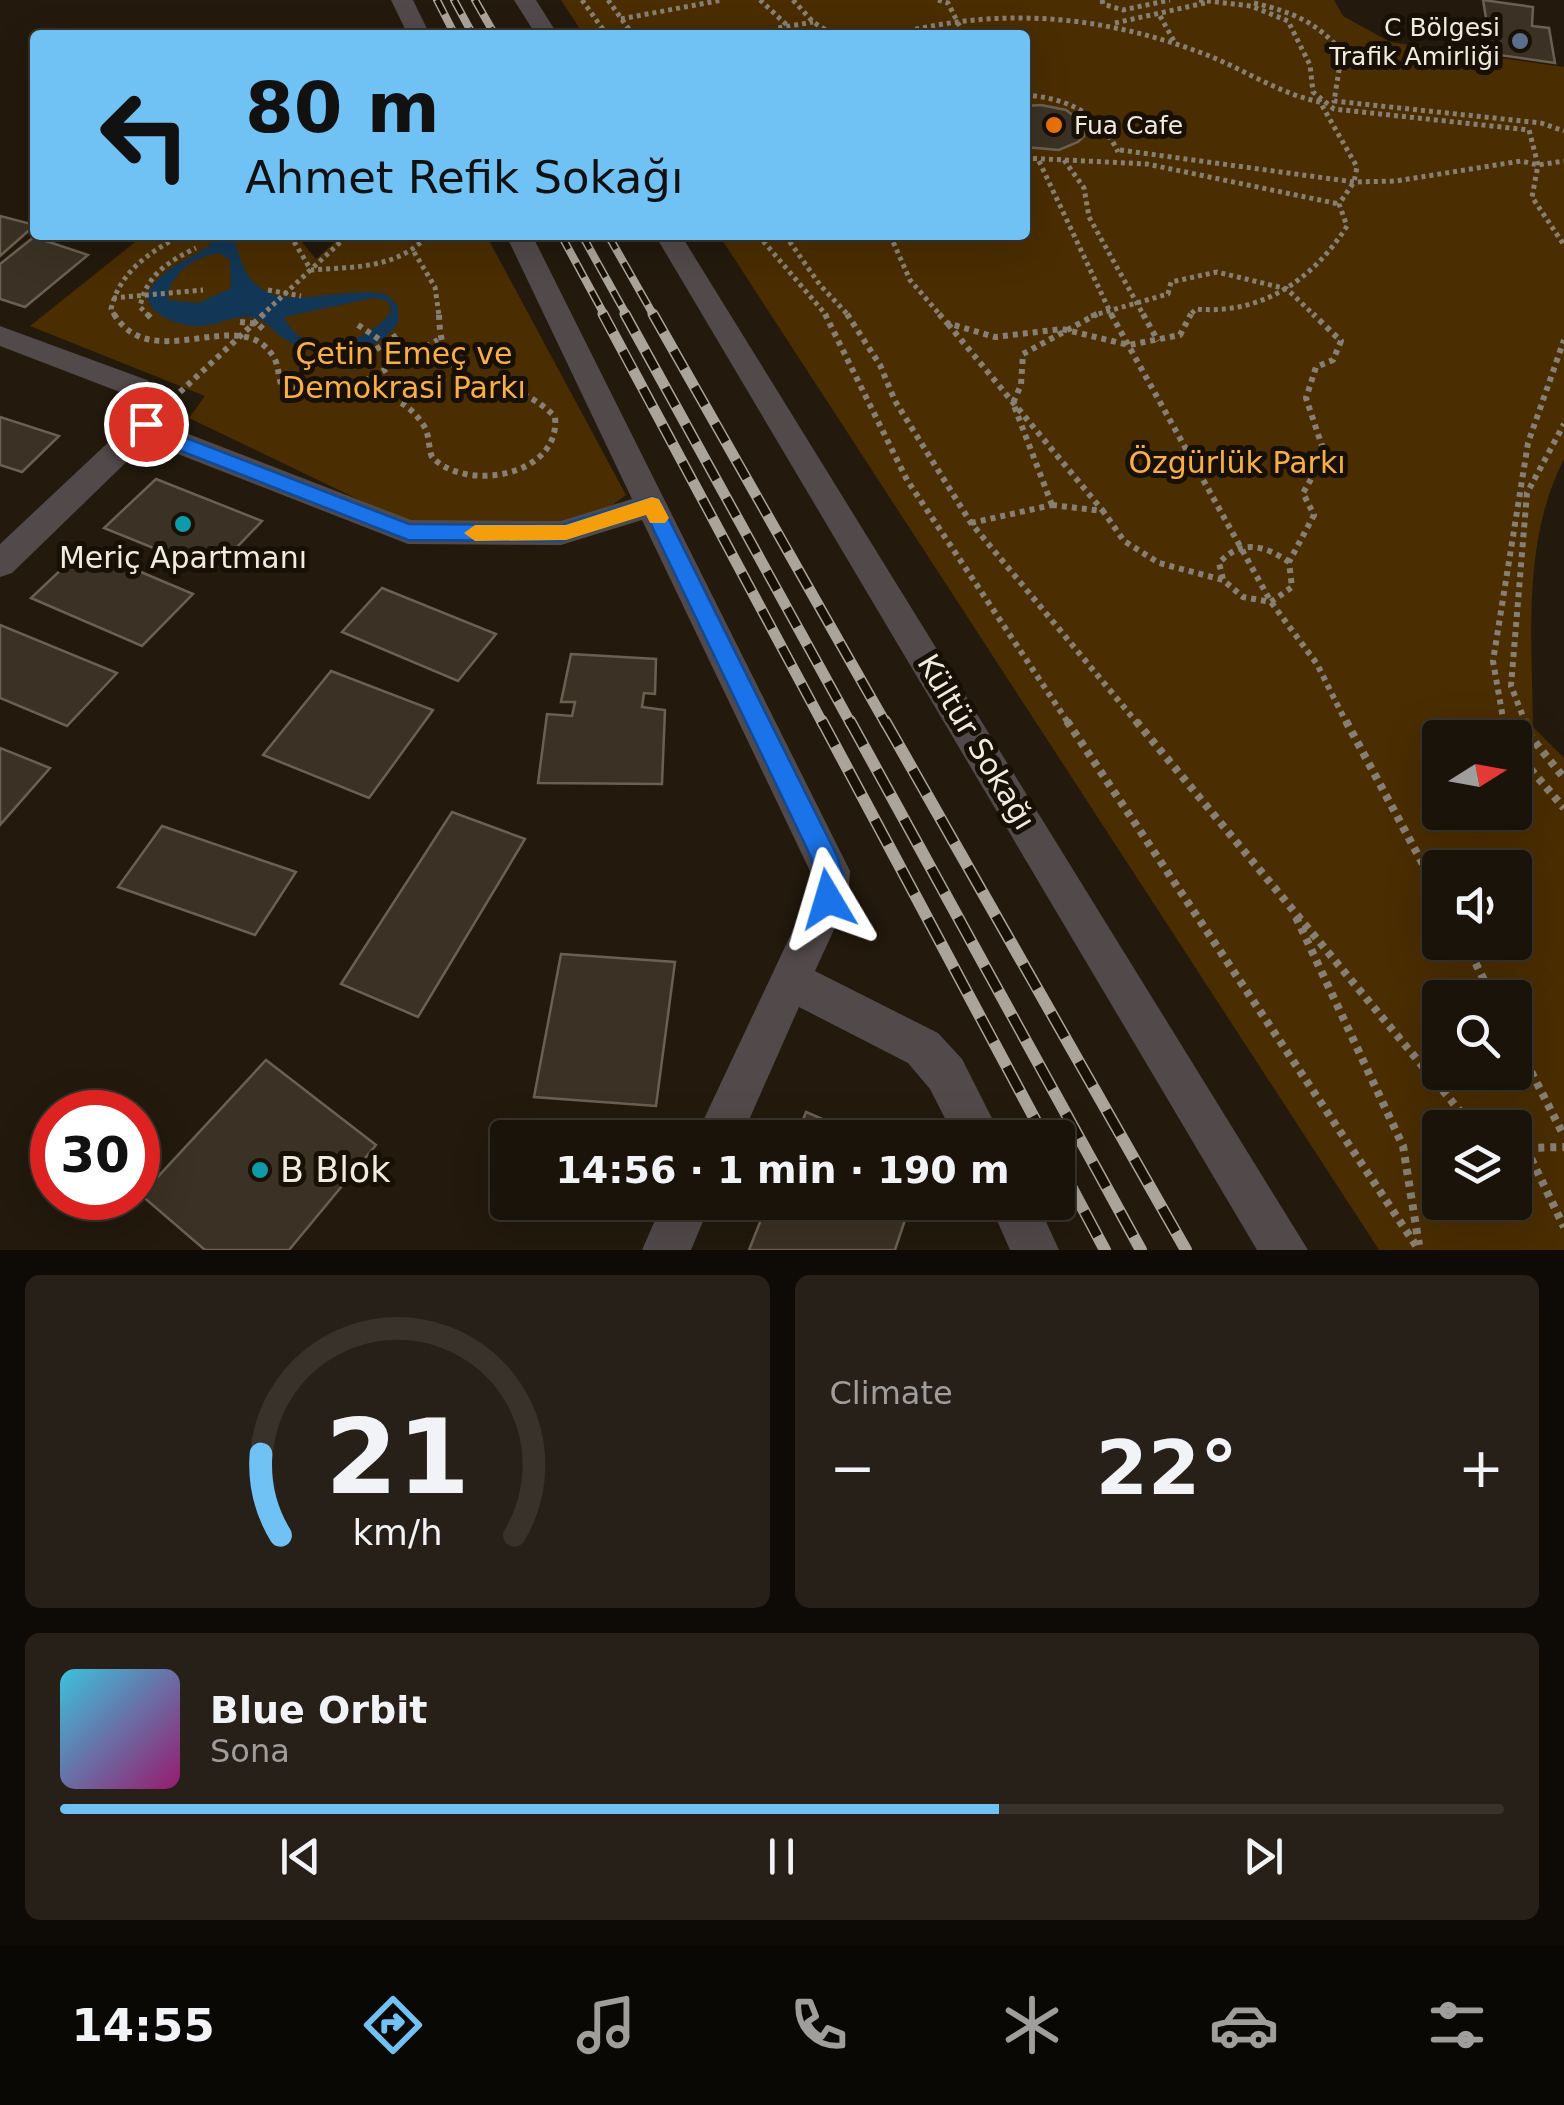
<!DOCTYPE html>
<html lang="en">
<head>
<meta charset="utf-8">
<style>
  :root { --surface:#1a130a; --page:#272018; --text:#f1f3f6; --muted:#9f9e9c; --line:#38322b; --accent:#70c1f4 }
  body { margin:0; font-family:"DejaVu Sans",sans-serif; background:var(--page); color:var(--text); height:100vh; display:flex; flex-direction:column; font-size:38px; white-space:nowrap }
  * { box-sizing:border-box; margin:0 }
  p { font-size:32px; color:var(--muted) }
  .icon { flex:none; width:55px; height:55px; fill:none; stroke:currentColor; stroke-width:2; stroke-linecap:round; stroke-linejoin:round }
  .map { position:relative; height:1250px; overflow:hidden }
  .sheet { display:flex; flex-direction:column; gap:25px; padding:25px; background:#0e0a06; flex:1 }
  .sheet>* { flex:none }
  .guide { position:absolute; left:30px; top:30px; width:1000px; height:210px; border-radius:10px; box-shadow:0 10px 40px #0002,0 0 0 2px var(--line); background:#70c1f4; color:#111; overflow:hidden }
  .needle { width:65px; rotate:79deg }
  .fabs { position:absolute; left:1422px; top:720px; display:grid; gap:20px }
  .fabs a { display:grid; place-items:center; width:110px; height:110px; border-radius:10px; background:var(--surface); box-shadow:0 10px 40px #0002,0 0 0 2px var(--line); font-size:50px }
  .speed { position:absolute; left:30px; top:1090px; display:flex; gap:20px; font-size:50px; font-weight:700; text-align:center }
  .speed>* { display:grid; place-content:center; width:130px; height:130px; border-radius:50%; background:var(--surface); box-shadow:0 10px 40px #0002,0 0 0 2px var(--line); line-height:1 }
  .speed .limit { border:15px solid #d22; background:#fff; color:#111 }
  .pin { position:absolute; display:grid; place-items:center; width:85px; height:85px; color:#fff; margin:-42px; border:5px solid #fff; border-radius:50%; box-shadow:0 2px 10px #0007 }
  .me { position:absolute; width:110px; margin:-55px; rotate:353deg; stroke-linejoin:round; filter:drop-shadow(0 0 8px #0008) }
  .turn { display:flex; align-items:center; gap:35px; height:210px; padding:0 50px; font-size:45px }
  .turn .icon { width:130px; height:130px; stroke-width:2.5 }
  .turn b { display:block; font-size:70px; line-height:85px }
  .big { font-size:75px; font-weight:700; line-height:1.1 }
  .sheet .card { flex:1; display:flex; flex-direction:column; justify-content:center; gap:15px; min-width:0; padding:0 35px; border-radius:15px; background:var(--page) }
  .sheet .dial { align-items:center; gap:0 }
  .dial svg { height:260px; overflow:visible; fill:none; stroke:var(--line); stroke-width:7; stroke-linecap:round; text-anchor:middle }
  .dial text { fill:var(--text); stroke:none }
  .song { display:flex; align-items:center; gap:30px }
  .cover { width:120px; height:120px; border-radius:15px; background:linear-gradient(135deg,hsl(190 70% 55%),hsl(320 70% 35%)) }
  .played { height:10px; border-radius:5px; background:linear-gradient(90deg,var(--accent) 65%,var(--line) 65%) }
  .keys { display:flex; justify-content:space-around; direction:ltr }
  .heat { display:flex; justify-content:space-between; align-items:center; font-size:55px; direction:ltr }
  .sheet .tiles { flex:1; display:grid; gap:25px; grid-template-columns:1fr 1fr }
  .card:last-child { grid-column:span 2 }
  .trip { position:absolute; left:490px; top:1120px; width:585px; height:100px; border-radius:10px; background:var(--surface); box-shadow:0 10px 40px #0002,0 0 0 2px var(--line); font-weight:700; line-height:100px; text-align:center }
  .tab-bar { display:flex; height:160px; justify-content:space-around; align-items:center; background:#0a0804; color:var(--muted) }
  .tab-bar .icon { width:70px; height:70px }
  .tab-bar .on { color:var(--accent) }
  .tab-bar b { font-size:45px; color:var(--text) }
  .map>svg:first-child { display:block }
  .green { fill:#4a2d00; fill-rule:evenodd }
  .water { fill:#123655; fill-rule:evenodd }
  .building { fill:#3b3124; stroke:#6b6052; stroke-width:2.5 }
  .lines { fill:none; stroke-linecap:round; stroke-linejoin:round }
  .path-far2 { stroke:#877f74; stroke-width:5; stroke-dasharray:4 4; stroke-linecap:butt }
  .path-far1 { stroke:#877f74; stroke-width:6; stroke-dasharray:5 5; stroke-linecap:butt }
  .path { stroke:#877f74; stroke-width:8; stroke-dasharray:6 6; stroke-linecap:butt }
  .minor { fill:#51494a; fill-rule:evenodd }
  .rail-far2-casing { stroke:#aba49a; stroke-width:8 }
  .rail-far1-casing { stroke:#aba49a; stroke-width:11 }
  .rail-casing { stroke:#aba49a; stroke-width:12 }
  .rail-far2 { stroke:#191005; stroke-width:5; stroke-dasharray:16; stroke-linecap:butt }
  .rail-far1 { stroke:#191005; stroke-width:8; stroke-dasharray:21; stroke-linecap:butt }
  .rail { stroke:#191005; stroke-width:9; stroke-dasharray:28; stroke-linecap:butt }
  .route { fill:#1a73e8; stroke:#114b97; stroke-width:2.5 }
  .slow { fill:#f59e0b }
  .service-dot { fill:#5c6f8a; stroke:#191005; stroke-width:4 }
  .food-dot { fill:#e8710a; stroke:#191005; stroke-width:4 }
  .culture-dot { fill:#0f9aa8; stroke:#191005; stroke-width:4 }
  .labels { text-anchor:middle; stroke-width:10; stroke-linejoin:round; paint-order:stroke }
  .far-poi-label { font-size:25px; fill:#f0eae1; stroke:#191005; text-anchor:end }
  .park-label { font-size:30px; fill:#f8b046; stroke:#191005 }
  .poi-label { font-size:30px; fill:#f0eae1; stroke:#191005 }
  .street-label { font-size:30px; fill:#f0eae1; stroke:#191005 }
  .near-poi-label { font-size:35px; fill:#f0eae1; stroke:#191005; text-anchor:start }
</style>
</head>
<body>
<div class="map">
<svg width="1564" height="1250" viewBox="0 0 1564 1250">
  <rect width="100%" height="100%" fill="#23190d"/>
  <g class="green">
    <path d="M561 0H1334L1343 16 1390 42 1564 67V459C1522 541 1532 637 1533 727L1564 758V1250H1379L719 235H1025V35H584ZM1440 738H1515V812H1440ZM1440 868H1515V942H1440ZM1440 998H1515V1072H1440ZM1440 1128H1515V1202H1440Z"/>
    <path d="M144 235H296L316 259 343 235H486L626 495 587 524 403 521 189 418 205 396 30 326Z"/>
  </g>
  <path class="water" d="M219 235H234C251 334 323 283 386 294L398 306V323C372 359 323 361 286 340 276 335 267 320 255 318 237 313 220 325 202 326 182 327 148 317 147 294 167 259 201 260 219 235ZM219 253 230 260 231 288 199 303 169 300 167 295C175 270 193 258 219 253ZM373 298 388 301 391 312C366 345 305 362 284 317Z"/>
  <g class="building">
    <path d="M1483 0 1533 7 1532 26 1549 28 1555 63 1492 54Z"/>
    <path d="M1041 105 1066 110 1082 122 1084 136 1078 142 1059 150 1025 147V106Z"/>
    <path d="M0 216 35 225 0 256Z"/>
    <path d="M34 237 88 255 25 307 0 299V264Z"/>
    <path d="M0 417 59 436 22 472 0 465Z"/>
    <path d="M156 479 262 521 213 572 104 528Z"/>
    <path d="M84 548 193 594 142 646 31 598Z"/>
    <path d="M382 588 496 634 458 681 342 632Z"/>
    <path d="M0 625 117 673 67 726 0 698Z"/>
    <path d="M571 654 656 659 655 694 644 693 642 707 665 710 662 784 538 783 547 714 572 716 575 702H561Z"/>
    <path d="M331 671 433 710 369 798 263 755Z"/>
    <path d="M0 748 50 768 0 825Z"/>
    <path d="M452 812 525 839 418 1017 341 984Z"/>
    <path d="M162 826 296 872 255 935 118 887Z"/>
    <path d="M561 954 675 962 656 1106 534 1097Z"/>
    <path d="M266 1060 376 1145 289 1250H205L141 1195Z"/>
    <path d="M806 1112 866 1138H796Z"/>
    <path d="M768 1202H911L895 1250H749Z"/>
  </g>
  <g class="lines">
    <g class="path-far2">
      <path d="M582 0 607 35"/>
      <path d="M608 0 633 35"/>
      <path d="M760 0 788 26"/>
      <path d="M793 0 813 22 834 35"/>
      <path d="M938 0 948 3 964 35"/>
      <path d="M1102 0 1103 4 1123 10 1170 0"/>
      <path d="M1199 0 1251 6 1288 21 1310 65 1313 92 1334 109 1529 130 1538 165 1532 197 1564 245"/>
      <path d="M1254 3C1292 12 1317 22 1342 52L1334 101 1541 123 1564 131"/>
      <path d="M1160 16 1174 41"/>
      <path d="M621 19 722 0"/>
      <path d="M1115 23 1205 3"/>
      <path d="M775 35 778 28 813 22"/>
      <path d="M892 35C1000 6 1103 15 1207 55 1245 70 1280 94 1320 102L1357 167 1354 182 1339 204 1347 226C1313 280 1261 315 1196 309L1189 316"/>
      <path d="M1025 95C1066 98 1100 113 1118 152"/>
      <path d="M1120 150 1354 182 1396 181 1521 161 1538 165 1564 161"/>
      <path d="M1025 158 1147 164 1339 204"/>
      <path d="M1064 160 1084 188 1089 217 1144 316"/>
      <path d="M1039 161 1112 316"/>
      <path d="M290 235 311 270C353 267 398 269 428 235"/>
      <path d="M758 235 827 316"/>
      <path d="M785 235 820 285 849 316"/>
      <path d="M890 235 910 280 941 316"/>
      <path d="M414 252 435 287 439 316"/>
      <path d="M268 290 301 296"/>
      <path d="M113 298 203 290"/>
      <path d="M115 316 111 309C120 271 149 253 181 235"/>
      <path d="M149 316 140 307C146 275 169 261 196 248"/>
      <path d="M261 316 348 235"/>
      <path d="M1091 316 1168 294 1171 282 1217 272 1287 289 1315 316"/>
    </g>
    <g class="path-far1">
      <path d="M114 314C152 377 240 303 273 356 279 365 278 377 282 387 331 395 392 375 424 426 430 436 428 447 432 457 466 493 561 476 555 417 507 365 441 408 439 314"/>
      <path d="M147 314 152 319"/>
      <path d="M825 314 907 480 1069 724"/>
      <path d="M847 314 880 365 895 401 971 523 1138 724"/>
      <path d="M939 314 947 323 995 337 1062 329 1129 345 1180 335 1191 314"/>
      <path d="M1111 314 1271 602 1317 664 1347 724"/>
      <path d="M1143 314 1158 341"/>
      <path d="M240 322 258 324 264 330"/>
      <path d="M948 324 1103 511"/>
      <path d="M358 325 404 356"/>
      <path d="M368 355 400 333"/>
      <path d="M356 386 438 340"/>
      <path d="M180 392 264 314"/>
      <path d="M1052 505 1103 511 1124 541 1159 563 1223 580 1243 597 1271 602 1292 587 1289 562 1314 515 1303 493 1325 455 1306 398 1316 367 1333 360 1341 341 1313 314"/>
      <path d="M1052 505 1013 403 1021 385 1023 354 1097 314"/>
      <path d="M971 523 1052 505"/>
      <path d="M1223 579 1219 563C1241 539 1264 545 1289 562"/>
      <path d="M1504 724 1493 661 1528 443 1564 340"/>
      <path d="M1526 724 1511 686 1527 493 1564 424"/>
    </g>
    <g class="path">
      <path d="M1067 721 1419 1250"/>
      <path d="M1136 721 1474 1128"/>
      <path d="M1346 721 1440 896"/>
      <path d="M1504 721 1507 738"/>
      <path d="M1525 721 1531 737 1564 778"/>
      <path d="M1515 751 1564 808"/>
      <path d="M1296 917 1403 1146 1419 1245"/>
      <path d="M1465 942 1493 998"/>
      <path d="M1515 1040 1564 1136"/>
      <path d="M1515 1144 1526 1148 1564 1147"/>
      <path d="M1526 1148 1564 1227"/>
    </g>
    <g class="minor">
      <path d="M391 0H413L430 35H408Z"/>
      <path d="M514 0H536L558 35H536Z"/>
      <path d="M506 235H532L850 871 848 899 815 971 938 1033 962 1059 1002 1138H955L930 1089 908 1063 799 1007 741 1138H695L808 898 810 871 642 520 561 545 408 544 147 442 12 573 0 577V544L131 421 139 407 125 394 0 346V326L147 380 161 389 169 407 160 423 411 520 561 521 632 499Z"/>
      <path d="M655 235H681L1308 1250H1257Z"/>
      <path d="M663 1202H711L691 1250H642Z"/>
      <path d="M989 1202H1037L1059 1250H1010Z"/>
    </g>
    <defs>
      <g id="rail-far2">
        <path d="M437 0 455 35"/>
        <path d="M454 0 473 35"/>
        <path d="M475 0 495 35"/>
        <path d="M561 235 605 316"/>
        <path d="M582 235 627 316"/>
        <path d="M608 235 654 316"/>
      </g>
      <g id="rail-far1">
        <path d="M603 314 823 724"/>
        <path d="M625 314 851 724"/>
        <path d="M653 314 886 724"/>
      </g>
      <g id="rail">
        <path d="M822 721 1045 1138"/>
        <path d="M850 721 1141 1250"/>
        <path d="M885 721 1186 1250"/>
        <path d="M1058 1162 1105 1250"/>
      </g>
    </defs>
    <use href="#rail-far2" class="rail-far2-casing"/>
    <use href="#rail-far1" class="rail-far1-casing"/>
    <use href="#rail" class="rail-casing"/>
    <use href="#rail-far2" class="rail-far2"/>
    <use href="#rail-far1" class="rail-far1"/>
    <use href="#rail" class="rail"/>
  </g>
  <path class="route" d="M146 417 154 419 155 426 409 524 561 525 652 497 659 499 837 856 844 878 837 908 828 911 819 908C813 895 817 875 811 857L646 514 561 541 408 540 135 433V424Z"/>
  <path class="slow" d="M652 497 659 499 669 518 665 523H650L646 515 566 540 475 541 464 533 475 525H566Z"/>
  <circle class="service-dot" cx="1520" cy="41" r="10"/>
  <circle class="food-dot" cx="1054" cy="125" r="10"/>
  <g class="culture-dot">
    <circle cx="183" cy="524" r="10"/>
    <circle cx="260" cy="1170" r="10"/>
  </g>
  <g class="labels">
    <g class="far-poi-label">
      <text x="1500" y="36">C Bölgesi<tspan x="1500" dy="29">Trafik Amirliği</tspan></text>
      <text x="1074" y="134" text-anchor="start">Fua Cafe</text>
    </g>
    <g class="park-label">
      <text x="404" y="364">Çetin Emeç ve<tspan x="404" dy="34">Demokrasi Parkı</tspan></text>
      <text x="1237" y="473">Özgürlük Parkı</text>
    </g>
    <g class="poi-label">
      <text x="183" y="568">Meriç Apartmanı</text>
    </g>
    <g class="street-label">
      <text transform="translate(976 742) rotate(59)" y="10">Kültür Sokağı</text>
    </g>
    <g class="near-poi-label">
      <text x="280" y="1182">B Blok</text>
    </g>
  </g>
</svg>
<div class="fabs">
<a><svg class="needle" viewBox="-14 -14 28 28"><path d="M0-13l5 13h-10z" fill="#e53935"/><path d="M0 13l5-13h-10z" fill="#9f9e9c"/></svg></a>
<a><svg class="icon" aria-label="sound" viewBox="0 0 24 24"><path d="M4 9h4l5-4v14l-5-4H4zM17 9q2 3 0 6"/></svg></a>
<a><svg class="icon" aria-label="search" viewBox="0 0 24 24"><circle cx="10" cy="10" r="6"/><path d="M15 15l6 6"/></svg></a>
<a><svg class="icon" aria-label="layers" viewBox="0 0 24 24"><path d="M12 4l9 5-9 5-9-5zM3 14l9 5 9-5"/></svg></a>
</div>
<div class="speed"><div class="limit">30</div></div>
<div class="pin" style="left:146px;top:424px;background:#d93025"><svg class="icon" aria-label="arrive" viewBox="0 0 24 24"><path d="M6 21V4h12l-3 4 3 4H6"/></svg></div>
<svg class="me" style="left:828px;top:899px" viewBox="-20 -20 40 40"><path d="M0-17L14 15 0 8-14 15z" fill="#1a73e8" stroke="#fff" stroke-width="4"/></svg>
<div class="trip">14:56 · 1 min · 190 m</div>
<div class="guide">
<div class="turn"><svg class="icon" aria-label="left" viewBox="0 0 24 24"><path d="M17 20v-9H6M10 6l-5 5 5 5"/></svg><div><b>80 m</b>Ahmet Refik Sokağı</div></div>
</div>
</div>
<section class="sheet">
<div class="tiles">
<div class="card dial"><svg viewBox="0 0 100 80">
<path d="M14 69A42 42 0 1 1 86 69"/>
<path d="M14 69A42 42 0 0 1 8 44" stroke="#70c1f4"/>
<text x="50" y="56" font-size="32" font-weight="700">21</text>
<text x="50" y="72" font-size="11">km/h</text>
</svg></div>
<div class="card"><p>Climate</p>
<div class="heat"><a>−</a><b class="big">22°</b><a>+</a></div>
</div>
<div class="card">
<div class="song"><i class="cover"></i><div><b>Blue Orbit</b><p>Sona</p></div></div>
<div class="played"></div>
<div class="keys"><svg class="icon" aria-label="previous" viewBox="0 0 24 24"><path d="M18 5L8 12l10 7zM5 5v14"/></svg><svg class="icon" aria-label="pause" viewBox="0 0 24 24"><path d="M8 5v14M16 5v14"/></svg><svg class="icon" aria-label="next" viewBox="0 0 24 24"><path d="M6 5l10 7-10 7zM19 5v14"/></svg></div>
</div>
</div>
</section>
<nav class="tab-bar">
<b>14:55</b>
<svg class="icon on" aria-label="directions" viewBox="0 0 24 24"><path d="M12 3l9 9-9 9-9-9zM9 14v-3h6M13 9l2 2-2 2"/></svg>
<svg class="icon" aria-label="music" viewBox="0 0 24 24"><path d="M9 18V5l10-2v13"/><circle cx="6" cy="18" r="3"/><circle cx="16" cy="16" r="3"/></svg>
<svg class="icon" aria-label="phone" viewBox="0 0 24 24"><path d="M5 4h4l2 5-3 2q2 4 5 5l2-3 5 2v4C11 20 4 13 5 4z"/></svg>
<svg class="icon" aria-label="climate" viewBox="0 0 24 24"><path d="M12 3v18M4 7l16 10M4 17L20 7"/></svg>
<svg class="icon" aria-label="car" viewBox="0 0 24 24"><path d="M5 17H2v-5l4-1 3-4h7l3 4 3 1v5h-3M9 17h6M6 11h13"/><circle cx="7" cy="17" r="2"/><circle cx="17" cy="17" r="2"/></svg>
<svg class="icon" aria-label="filters" viewBox="0 0 24 24"><path d="M4 7h16M4 17h16"/><circle cx="9" cy="7" r="2"/><circle cx="15" cy="17" r="2"/></svg>
</nav>
</body>
</html>
